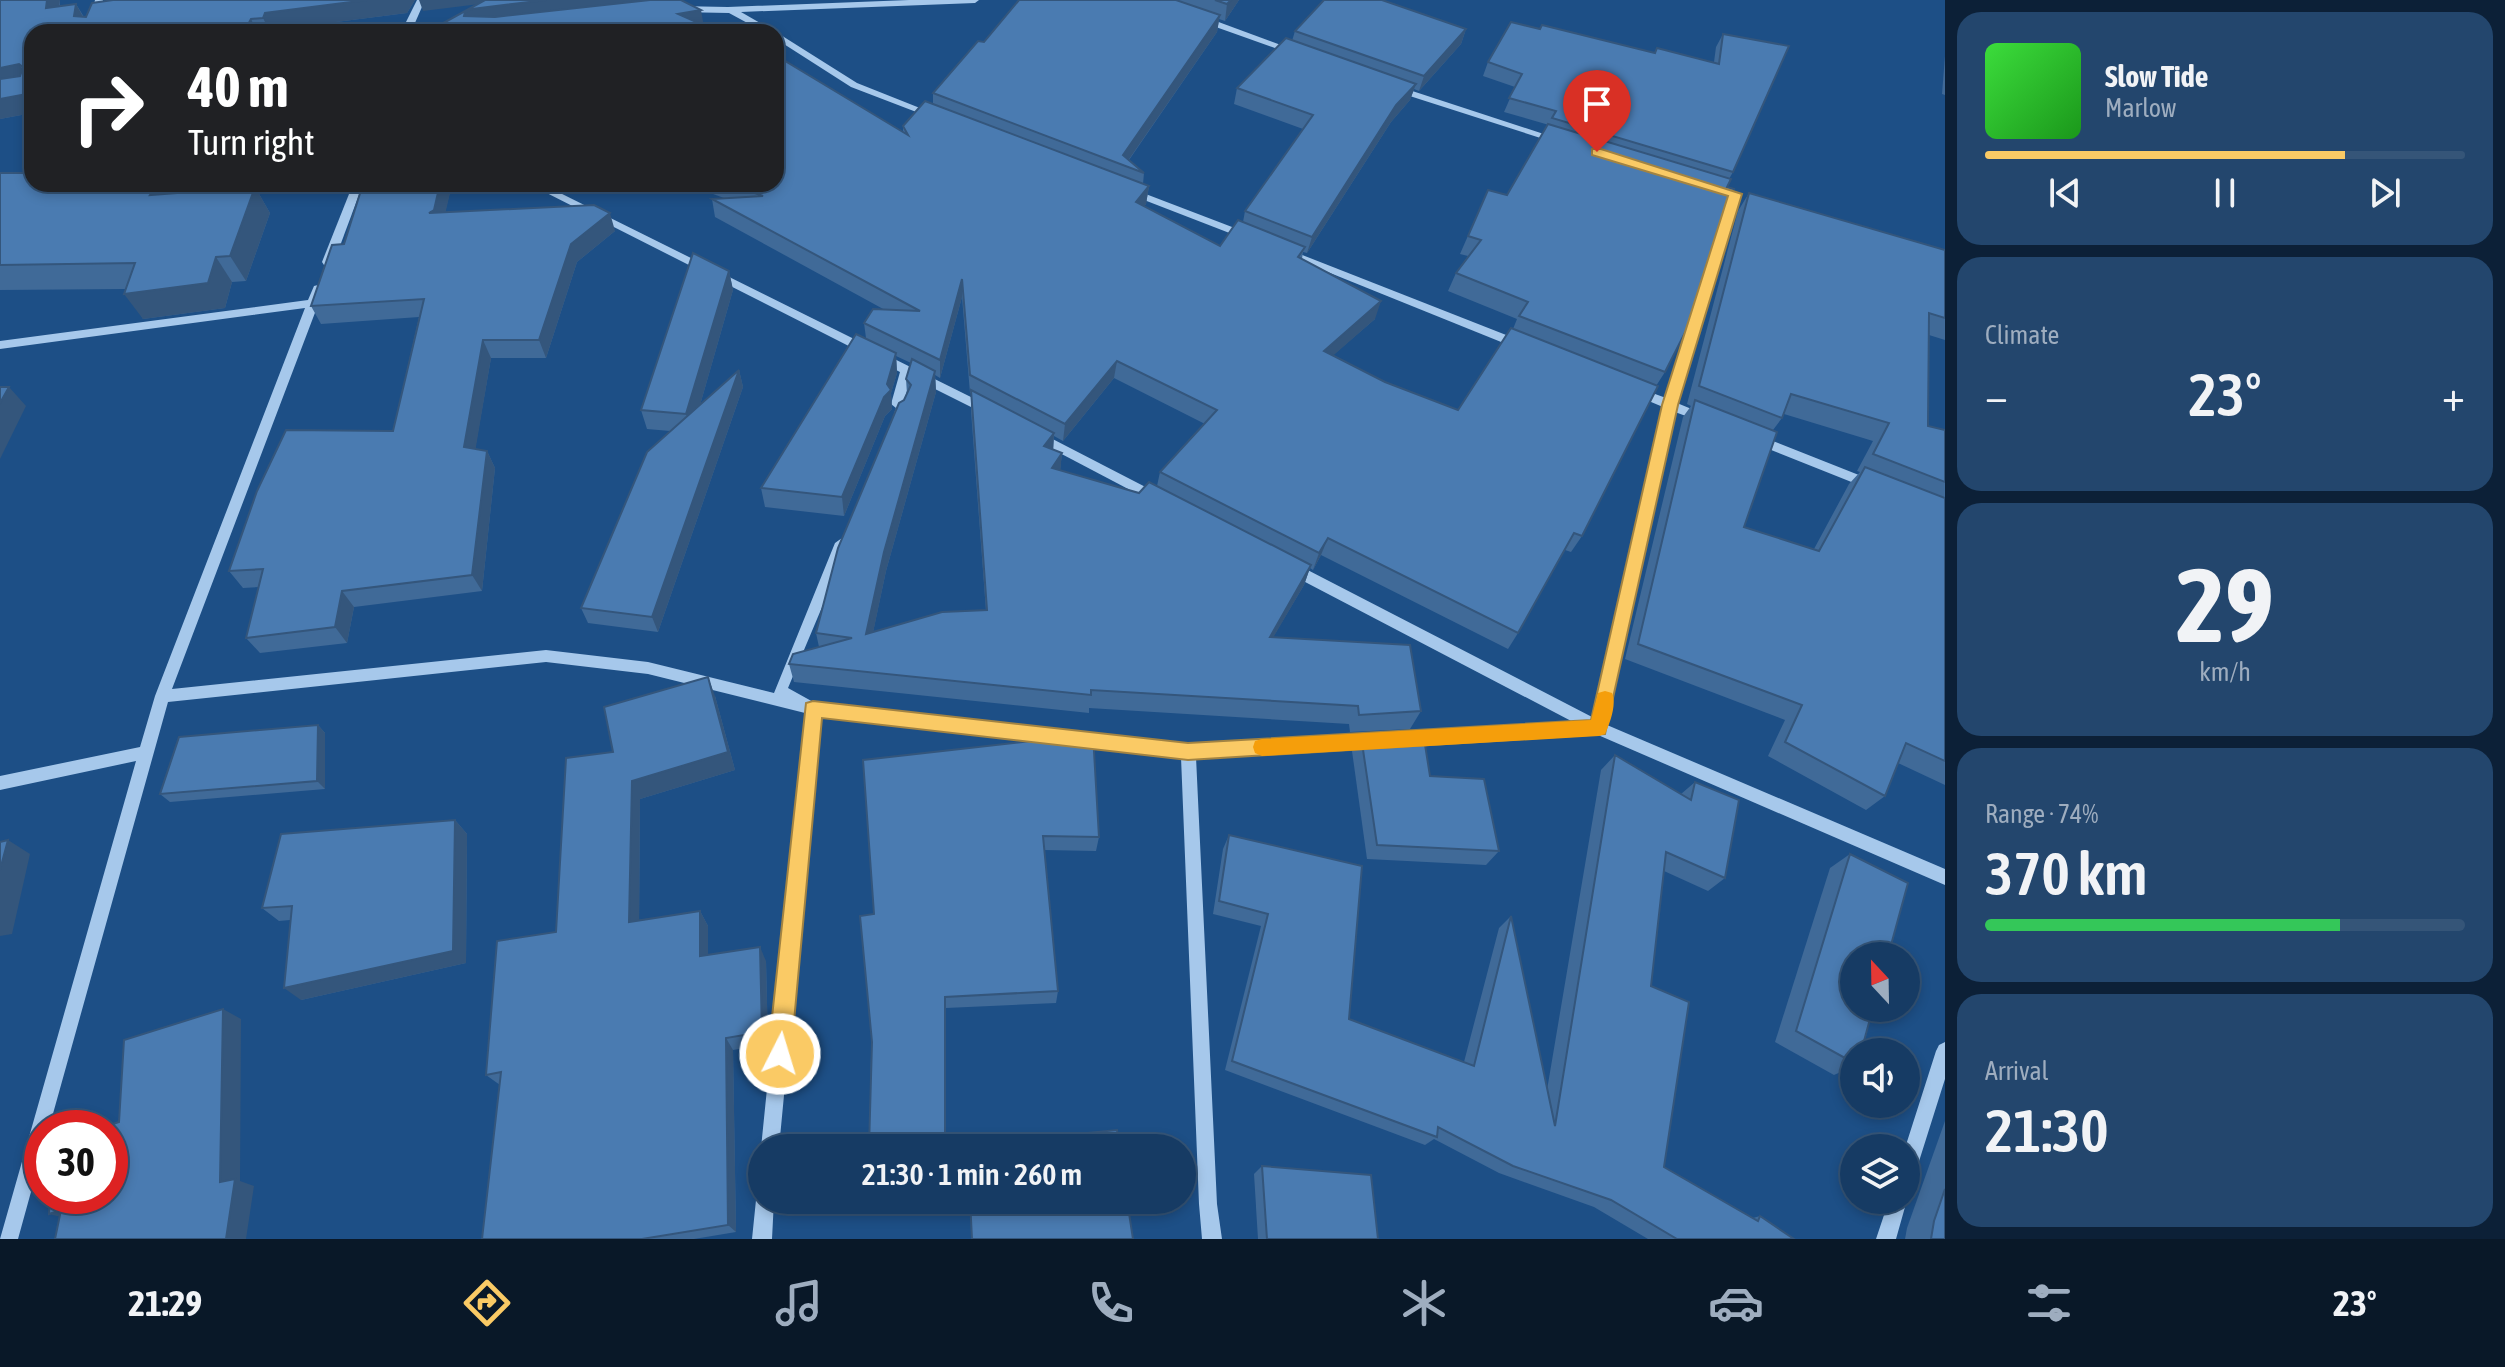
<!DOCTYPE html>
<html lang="en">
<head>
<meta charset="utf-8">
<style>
  :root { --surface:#163b64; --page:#23466d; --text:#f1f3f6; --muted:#9eadbf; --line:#355578; --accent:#faca65 }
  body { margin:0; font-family:"Asap Condensed",sans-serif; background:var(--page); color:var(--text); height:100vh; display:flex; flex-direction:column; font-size:30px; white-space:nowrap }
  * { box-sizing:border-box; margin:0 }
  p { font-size:26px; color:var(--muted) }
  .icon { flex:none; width:44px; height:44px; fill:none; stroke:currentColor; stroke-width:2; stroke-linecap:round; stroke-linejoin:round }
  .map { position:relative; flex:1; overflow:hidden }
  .drawer { display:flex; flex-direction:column; gap:12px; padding:12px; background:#0c2037; width:560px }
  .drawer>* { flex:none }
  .guide { position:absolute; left:24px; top:24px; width:760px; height:168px; border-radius:24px; box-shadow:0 4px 12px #0003,0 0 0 2px var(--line); background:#202124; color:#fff; overflow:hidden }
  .needle { width:52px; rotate:338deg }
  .buttons { position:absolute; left:1840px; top:942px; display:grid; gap:16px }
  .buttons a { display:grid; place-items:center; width:80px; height:80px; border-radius:50%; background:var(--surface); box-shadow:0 4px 12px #0003,0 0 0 2px var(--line); font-size:40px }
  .speed { position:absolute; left:24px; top:1110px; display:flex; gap:16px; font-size:40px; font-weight:700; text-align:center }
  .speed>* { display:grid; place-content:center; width:104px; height:104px; border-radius:50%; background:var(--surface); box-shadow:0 4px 12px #0003,0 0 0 2px var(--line); line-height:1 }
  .speed .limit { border:12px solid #d22; background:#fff; color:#111 }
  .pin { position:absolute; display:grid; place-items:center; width:68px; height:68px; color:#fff; margin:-82px -34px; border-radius:50% 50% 50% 0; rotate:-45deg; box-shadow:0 0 8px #0007 }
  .pin .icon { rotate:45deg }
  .me { position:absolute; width:88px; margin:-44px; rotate:5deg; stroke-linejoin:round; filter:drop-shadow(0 0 6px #0008) }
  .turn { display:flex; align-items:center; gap:28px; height:168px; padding:0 32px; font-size:36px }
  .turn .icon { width:104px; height:104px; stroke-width:2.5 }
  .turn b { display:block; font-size:56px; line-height:68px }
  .big { font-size:60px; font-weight:600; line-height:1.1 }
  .drawer .card { flex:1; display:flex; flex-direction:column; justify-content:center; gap:12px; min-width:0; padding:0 28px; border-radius:24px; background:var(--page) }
  .drawer .dial { align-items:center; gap:0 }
  .dial b { font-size:104px; line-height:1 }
  .song { display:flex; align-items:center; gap:24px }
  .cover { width:96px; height:96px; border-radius:12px; background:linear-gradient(135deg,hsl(120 70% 55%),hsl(120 70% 35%)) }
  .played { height:8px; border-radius:4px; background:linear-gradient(90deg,var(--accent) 75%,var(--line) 75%) }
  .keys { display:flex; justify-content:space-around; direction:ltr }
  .heat { display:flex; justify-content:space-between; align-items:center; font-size:44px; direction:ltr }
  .charge { height:12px; border-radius:6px; background:linear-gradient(90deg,#34c759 74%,var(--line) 0) }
  .trip { position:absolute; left:748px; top:1134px; width:448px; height:80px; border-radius:40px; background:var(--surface); box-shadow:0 4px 12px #0003,0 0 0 2px var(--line); font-weight:600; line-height:80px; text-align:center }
  .tab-bar { display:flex; height:128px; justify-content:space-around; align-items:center; background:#091828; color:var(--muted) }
  .tab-bar .icon { width:56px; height:56px }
  .tab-bar .current { color:var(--accent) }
  .tab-bar b { font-size:36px; color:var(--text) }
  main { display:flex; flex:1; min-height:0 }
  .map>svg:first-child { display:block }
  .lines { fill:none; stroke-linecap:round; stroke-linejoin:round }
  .minor { fill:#a6c8eb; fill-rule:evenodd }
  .wall { fill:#406a98; fill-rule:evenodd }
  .shaded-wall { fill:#34567c }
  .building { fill:#4a7bb1; stroke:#34567c; stroke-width:2 }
  .route { fill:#faca65; stroke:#a28342; stroke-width:2 }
  .slow { fill:#f59e0b }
</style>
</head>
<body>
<main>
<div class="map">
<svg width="1945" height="1239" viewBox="0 0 1945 1239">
  <rect width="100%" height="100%" fill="#1d4f86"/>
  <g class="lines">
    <g class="minor">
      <path d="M95 0H103L97 32H87Z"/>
      <path d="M417 0H425L411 32H401Z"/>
      <path d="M909 0H979L975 3 741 12 776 32H764L729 13 677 12 673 9 677 6 728 7Z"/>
      <path d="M1199 17H1205L1300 52 1292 54 1199 21Z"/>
      <path d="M776 32 857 83 940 116 932 118 851 87 776 39Z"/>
      <path d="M1391 86H1397L1562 140 1553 142 1391 90Z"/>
      <path d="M353 184H363L334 262 332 265H324L322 262Z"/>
      <path d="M529 184H542L989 406 991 409 989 412H981L911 377 904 401 909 405 903 420H895L893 417 896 408 891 404 900 372Z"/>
      <path d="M1130 188 1253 235 1254 237 1249 240 1245 239 1126 193V189Z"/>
      <path d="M1735 191 1740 194 1677 403 1706 415 1708 418 1702 422 1675 412 1607 725 1945 869V885L1598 735 1407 746 1402 744 1400 739 1402 734 1407 732 1575 723 1286 572 1284 568 1291 563 1296 564 1594 718 1663 407 1632 394 1630 391 1636 387 1666 398 1730 194Z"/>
      <path d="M1287 249 1524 342 1526 345 1524 348H1516L1283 254 1282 252Z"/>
      <path d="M318 285 324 289 172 689 546 650 648 662 774 693 835 543 842 538 849 543 788 688 815 703 1188 744 1374 734 1379 736 1382 741 1379 746 1374 748 1196 757 1217 1204 1222 1239H1202L1199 1204 1181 757 820 716 779 1148H762V1151L761 1148 805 713 648 674 546 662 168 702 49 1128H42V1152L18 1239H0L136 761 0 790V776L140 747 155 696 305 308 0 349V341L308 300 314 286Z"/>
      <path d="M1039 432 1161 495 1162 498 1161 501H1151L1035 440 1033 437 1035 434Z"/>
      <path d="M1755 434 1874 481 1875 484 1869 489 1864 487 1751 442 1749 439 1751 436Z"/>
      <path d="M1945 1042V1079L1915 1174 1913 1181 1906 1183 1905 1148 1936 1051 1939 1045Z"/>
      <path d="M762 1192V1200H774L772 1239H752L756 1200 758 1193Z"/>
      <path d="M1906 1197 1907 1200 1896 1239H1876L1889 1200H1906Z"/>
    </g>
  </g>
  <g class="wall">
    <path d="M0 0H60V6L76 4 84 17H86L113 0H415L407 13 273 30V32H32V113L0 119Z"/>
    <path d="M1019 0H1239L1225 21 1219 19 1217 32 1129 160 1144 173 1143 184 1149 186 1146 204 1144 206 1220 246 1243 222 1245 211 1303 129 1234 104 1237 88 1292 41 1295 31 1466 29 1461 44 1419 91 1414 89 1410 100 1391 122 1307 253 1303 252 1302 259 1375 319 1333 355 1385 382 1458 410 1513 329 1517 319 1448 291 1456 273 1468 256 1460 254 1488 190 1507 195 1549 125 1504 112 1515 87 1483 76 1488 62 1540 29 1655 53 1714 62 1716 47 1723 34 1733 172 1729 179 1665 372 1656 386 1582 536 1571 552 1565 550 1518 633 1508 649 1321 555 1313 570 1310 568 1304 585 1273 637 1421 711 1410 729 1350 732 1349 724 1089 708V713L794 682 789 664 819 647 816 633 907 394 906 379 911 363 896 356 897 373 891 393 892 409 885 416 844 516 765 507 761 488 866 338 864 323 885 310 715 217 712 199 724 198 686 184H776L903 133V126L933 104V93L984 42ZM962 297 970 393H971V411L986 611 873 632 886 571 936 392 935 375 940 378ZM1114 378 1205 424 1160 472 1157 486 1139 493 1060 470 1062 453 1053 450 1054 436 1063 441Z"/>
    <path d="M1945 56V95L1942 94Z"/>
    <path d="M0 173 181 193 255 187 270 213 246 281 232 282 225 308 143 319 126 289 0 290Z"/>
    <path d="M363 184H452L445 212 615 231 577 262 546 358H491L475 449 487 451 495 468 482 591 354 607 347 643 260 653 246 638 259 587 243 588 229 571 393 431 419 317 321 324 311 306 344 244Z"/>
    <path d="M1749 193 1945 250V340L1929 335 1928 426 1945 430V785L1898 763 1885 796 1866 810 1768 756 1785 720 1625 659 1683 417 1691 406 1687 404 1738 211ZM1784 414 1873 441 1857 471 1860 472 1849 484 1814 549 1744 527 1773 430 1782 418Z"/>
    <path d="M729 271 733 290 700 405 739 370 743 387 658 632 588 623 581 608 670 431 647 429 641 410Z"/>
    <path d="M715 696 735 770 640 799 639 920 700 911 708 926V955L766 961 768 1044 733 1050 736 1232 694 1239H482L500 1085 486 1075 556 932 613 752Z"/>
    <path d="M318 725 325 733V789L170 802 160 794Z"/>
    <path d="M1361 736 1430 776 1499 851 1486 865 1367 859 1352 751Z"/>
    <path d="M1615 755 1681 794 1695 782 1725 878 1708 891 1664 871 1651 986 1664 1167 1753 1218 1760 1216 1794 1239H1648L1594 1207 1499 1173 1434 1139 1425 1145 1225 1070 1261 926 1213 914 1223 849 1229 835 1349 1019 1464 1062 1499 928 1511 916 1547 1090 1601 770Z"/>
    <path d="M863 760 1099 837 1096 851 1044 850 1058 991 1056 1003 946 1008V1147L1120 1148H869L874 914Z"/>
    <path d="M455 820 467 834 466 963 301 1000 290 920 279 921 262 908Z"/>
    <path d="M1850 854 1854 1066 1834 1075 1775 1042 1830 868Z"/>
    <path d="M1945 1121V1239H1905L1907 1228Z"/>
    <path d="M1262 1166 1378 1239H1258L1254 1174Z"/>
    <path d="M869 1200H1127L870 1204Z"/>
  </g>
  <g class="shaded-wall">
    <path d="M47 0H60L57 25 46 8Z"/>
    <path d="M367 0H415L407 13 273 30V32H270L263 18 265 13Z"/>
    <path d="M419 0H512L423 11Z"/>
    <path d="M546 0H659L478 26 464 16 465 12 472 9Z"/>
    <path d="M1231 0H1239L1225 21 1227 4Z"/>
    <path d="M76 4 86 22 74 16Z"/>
    <path d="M701 10 704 27 678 14Z"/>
    <path d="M1220 15 1217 32 1125 165 1123 155Z"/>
    <path d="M251 19 257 32H244Z"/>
    <path d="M1466 29 1461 44 1419 91 1424 76Z"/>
    <path d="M19 64 32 82 0 88V68Z"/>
    <path d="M1416 84 1410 100 1391 122 1307 253 1312 237 1396 105Z"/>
    <path d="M32 93V113L0 119V99Z"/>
    <path d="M157 184H175L182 195H150Z"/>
    <path d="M440 184H452L442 228 429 213Z"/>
    <path d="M1149 186 1146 204 1134 220 1136 202Z"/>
    <path d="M255 187 270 213 246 281 230 256Z"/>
    <path d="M610 213 615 231 577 262 546 358 539 340 571 244Z"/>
    <path d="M216 257 232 282 225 308 143 319 124 294Z"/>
    <path d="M729 271 733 290 692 433 686 414Z"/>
    <path d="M962 279V297L940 378V360Z"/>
    <path d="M1381 301 1375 319 1319 368 1324 351Z"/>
    <path d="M483 340 491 358 473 464 464 447Z"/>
    <path d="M896 353 897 373 891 393 892 409 885 416 844 516 842 497 887 384Z"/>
    <path d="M1117 361 1114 378 1063 441 1065 424Z"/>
    <path d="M739 370 743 387 658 632 652 617Z"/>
    <path d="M935 371 936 392 886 571 869 652 866 634 884 552Z"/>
    <path d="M9 387 26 406 0 459V403Z"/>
    <path d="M1054 433 1053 453 1044 446Z"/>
    <path d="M487 451 495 468 482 591 472 575Z"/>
    <path d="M1062 453 1060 474 1052 468Z"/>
    <path d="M1328 538 1321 555 1313 570 1319 553Z"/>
    <path d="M1311 565 1304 585 1263 655 1270 637Z"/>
    <path d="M342 591 354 607 347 643 335 627Z"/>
    <path d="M708 677 715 696 735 770 640 799 639 936 629 922 632 781Z"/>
    <path d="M318 725 325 733V789L317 781Z"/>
    <path d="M455 820 467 834 466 963 301 1000 284 988Z"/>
    <path d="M8 840 30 854 12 934 0 936V870Z"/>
    <path d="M700 911 708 926V970L700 956Z"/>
    <path d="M760 947 766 961 768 1044 762 1032Z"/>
    <path d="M223 1009 241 1019 240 1181 254 1186 246 1239H226L220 1182Z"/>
    <path d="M726 1038 733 1050 736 1232 728 1225Z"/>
    <path d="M61 1210 73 1220 49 1214Z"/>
  </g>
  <g class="building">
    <path d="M0 0H47L46 8 76 4 74 16 86 17 92 3 113 0H367L265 13 263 18 251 19 244 32H32V93L0 99V79L20 76 23 67 19 64 0 68Z"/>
    <path d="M485 0H546L472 9 465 12 464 16 495 17 650 0H681L701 10 678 14 719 32H427Z"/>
    <path d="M1019 0H1176L1220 15 1123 155 1144 173 933 93 978 41 984 42Z"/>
    <path d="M1215 0H1231L1227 4Z"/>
    <path d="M1324 0H1382L1466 29 1424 76 1295 31Z"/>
    <path d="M1511 22 1540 29 1542 25 1655 53 1657 48 1719 64 1723 34 1789 46 1733 172 1552 118 1556 111 1509 98 1522 74 1488 62Z"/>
    <path d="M1286 38 1416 84 1396 105 1312 237 1245 211 1313 115 1237 88Z"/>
    <path d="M776 57 785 61 908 135 903 126 925 101 1149 186 1136 202 1220 246 1238 220 1305 247 1298 257 1381 301 1324 351 1385 382 1458 410 1511 328 1658 386 1582 536 1574 533 1518 633 1328 538 1319 553 1160 472 1217 410 1117 361 1065 424 970 375 962 279 940 360 864 323 873 309 920 311 712 199 763 196 730 184H776Z"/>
    <path d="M1548 124 1731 179 1727 187 1734 189 1696 311 1665 372 1519 316 1528 302 1456 273 1481 240 1468 236 1488 190 1507 195Z"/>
    <path d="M0 173H32V184H157L150 195 255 187 230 256 216 257 208 283 124 294 135 263 0 265Z"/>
    <path d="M363 184H440L434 210 429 213 594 205 610 213 571 244 539 340H483L464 447 487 451 472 575 342 591 335 627 246 638 263 569 229 571 257 491 286 430 393 431 424 299 311 306 332 245 344 244Z"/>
    <path d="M1749 193 1945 250V318L1929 313 1928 426 1945 430V482L1873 454 1889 423 1791 394 1782 418 1699 386Z"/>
    <path d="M693 253 729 271 686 414 641 410Z"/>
    <path d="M856 334 896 353 887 384 891 390 884 397 842 497 761 488Z"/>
    <path d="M912 359 935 371 884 552 866 634 942 612 987 610 971 390 1054 433 1044 446 1062 453 1052 468 1139 493 1149 482 1311 565 1270 637 1410 645 1421 711 1359 715 1358 706 1091 690V695L789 664 793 654 852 638 816 633 838 548 899 403 904 400 911 385 906 379Z"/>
    <path d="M739 370 652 617 581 608 647 452Z"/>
    <path d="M0 387H9L0 403Z"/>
    <path d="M1695 400 1777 432 1744 527 1819 551 1865 467 1945 498V761L1906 743 1885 796 1785 742 1802 705 1638 644Z"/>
    <path d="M708 677 728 752 632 781 629 922 700 911V956L760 947 762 1032 726 1038 728 1225 642 1239H482L501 1072 486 1075 497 941 556 932 566 758 613 752 604 707Z"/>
    <path d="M318 725 317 781 160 794 179 737Z"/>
    <path d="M1423 732 1430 776 1484 779 1499 851 1377 845 1361 736Z"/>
    <path d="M1093 734 1099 837 1043 836 1058 991 945 997V1147L1117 1130 1120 1148H869L872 1042 860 916 874 914 863 760Z"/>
    <path d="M1615 755 1691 800 1695 782 1739 800 1725 878 1666 852 1651 986 1689 1002 1664 1167 1758 1221 1760 1216 1794 1239H1677L1611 1200 1513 1166 1438 1127 1437 1137 1232 1061 1268 914 1219 901 1229 835 1362 866 1349 1019 1474 1066 1511 916 1555 1126Z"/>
    <path d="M455 820 453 951 284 988 292 906 262 908 281 834Z"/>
    <path d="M8 840 0 870V842Z"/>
    <path d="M1850 854 1908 883 1888 956H1854V1008H1873L1861 1052H1854V1063L1796 1031Z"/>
    <path d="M223 1009 220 1182 235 1179 226 1239H55L61 1210 49 1214 50 1196H110V1128H101L119 1122 124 1040Z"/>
    <path d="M1262 1166 1371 1175 1378 1239H1267Z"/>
    <path d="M1945 1189V1239H1931L1934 1221Z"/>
    <path d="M970 1200H1127L1133 1239H972Z"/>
  </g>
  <path class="route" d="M1592 149H1601L1742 194 1678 405 1605 734 1188 760 822 718 791 1054 788 1062 780 1065 771 1062 768 1054 806 703 813 701 1188 743 1591 720 1662 405 1728 196 1592 155Z"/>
  <path class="slow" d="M1605 691 1612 693C1617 704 1610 723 1605 734L1599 736 1262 756 1255 753 1253 747 1255 741 1262 739 1591 720 1598 693Z"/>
</svg>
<div class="buttons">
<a><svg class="needle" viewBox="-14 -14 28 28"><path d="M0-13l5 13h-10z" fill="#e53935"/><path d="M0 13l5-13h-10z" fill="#9eadbf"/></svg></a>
<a><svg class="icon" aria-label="sound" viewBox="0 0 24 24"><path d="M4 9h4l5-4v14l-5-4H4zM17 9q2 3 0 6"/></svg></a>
<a><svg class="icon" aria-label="layers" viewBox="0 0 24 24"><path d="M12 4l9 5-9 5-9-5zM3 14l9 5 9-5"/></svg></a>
</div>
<div class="speed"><div class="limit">30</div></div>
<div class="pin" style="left:1597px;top:152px;background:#d93025"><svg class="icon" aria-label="arrive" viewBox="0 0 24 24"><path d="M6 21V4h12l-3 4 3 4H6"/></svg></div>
<svg class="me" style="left:780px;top:1054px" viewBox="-20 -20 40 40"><circle r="17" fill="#faca65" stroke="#fff" stroke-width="3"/><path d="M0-11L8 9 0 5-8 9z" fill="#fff"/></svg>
<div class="trip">21:30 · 1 min · 260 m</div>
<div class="guide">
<div class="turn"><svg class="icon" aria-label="right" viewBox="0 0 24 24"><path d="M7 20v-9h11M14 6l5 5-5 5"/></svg><div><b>40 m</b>Turn right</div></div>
</div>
</div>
<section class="drawer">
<div class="card">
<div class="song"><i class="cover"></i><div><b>Slow Tide</b><p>Marlow</p></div></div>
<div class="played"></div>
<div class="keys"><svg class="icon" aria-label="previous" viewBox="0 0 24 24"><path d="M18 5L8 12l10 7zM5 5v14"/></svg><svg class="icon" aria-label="pause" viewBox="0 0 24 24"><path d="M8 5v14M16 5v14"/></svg><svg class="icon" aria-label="next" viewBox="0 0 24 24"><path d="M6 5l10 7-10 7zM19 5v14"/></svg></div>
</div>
<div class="card"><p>Climate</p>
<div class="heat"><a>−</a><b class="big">23°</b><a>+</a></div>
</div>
<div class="card dial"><b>29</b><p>km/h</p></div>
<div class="card"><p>Range · 74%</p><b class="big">370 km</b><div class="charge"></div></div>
<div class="card"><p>Arrival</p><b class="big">21:30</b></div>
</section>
</main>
<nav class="tab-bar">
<b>21:29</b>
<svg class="icon current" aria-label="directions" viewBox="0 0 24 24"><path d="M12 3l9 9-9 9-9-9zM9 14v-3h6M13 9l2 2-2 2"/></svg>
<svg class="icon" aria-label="music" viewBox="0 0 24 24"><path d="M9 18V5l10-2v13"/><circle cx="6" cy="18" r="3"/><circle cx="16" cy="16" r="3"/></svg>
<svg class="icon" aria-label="phone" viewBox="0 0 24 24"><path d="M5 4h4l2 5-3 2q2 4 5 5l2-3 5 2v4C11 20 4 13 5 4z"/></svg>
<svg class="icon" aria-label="climate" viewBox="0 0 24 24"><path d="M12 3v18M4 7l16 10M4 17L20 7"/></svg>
<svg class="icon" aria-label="car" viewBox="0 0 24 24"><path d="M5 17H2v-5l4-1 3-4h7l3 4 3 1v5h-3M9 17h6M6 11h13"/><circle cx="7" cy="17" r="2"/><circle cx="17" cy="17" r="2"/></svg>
<svg class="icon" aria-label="filters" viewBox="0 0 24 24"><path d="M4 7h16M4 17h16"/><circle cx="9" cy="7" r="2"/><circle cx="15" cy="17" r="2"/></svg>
<b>23°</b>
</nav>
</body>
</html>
